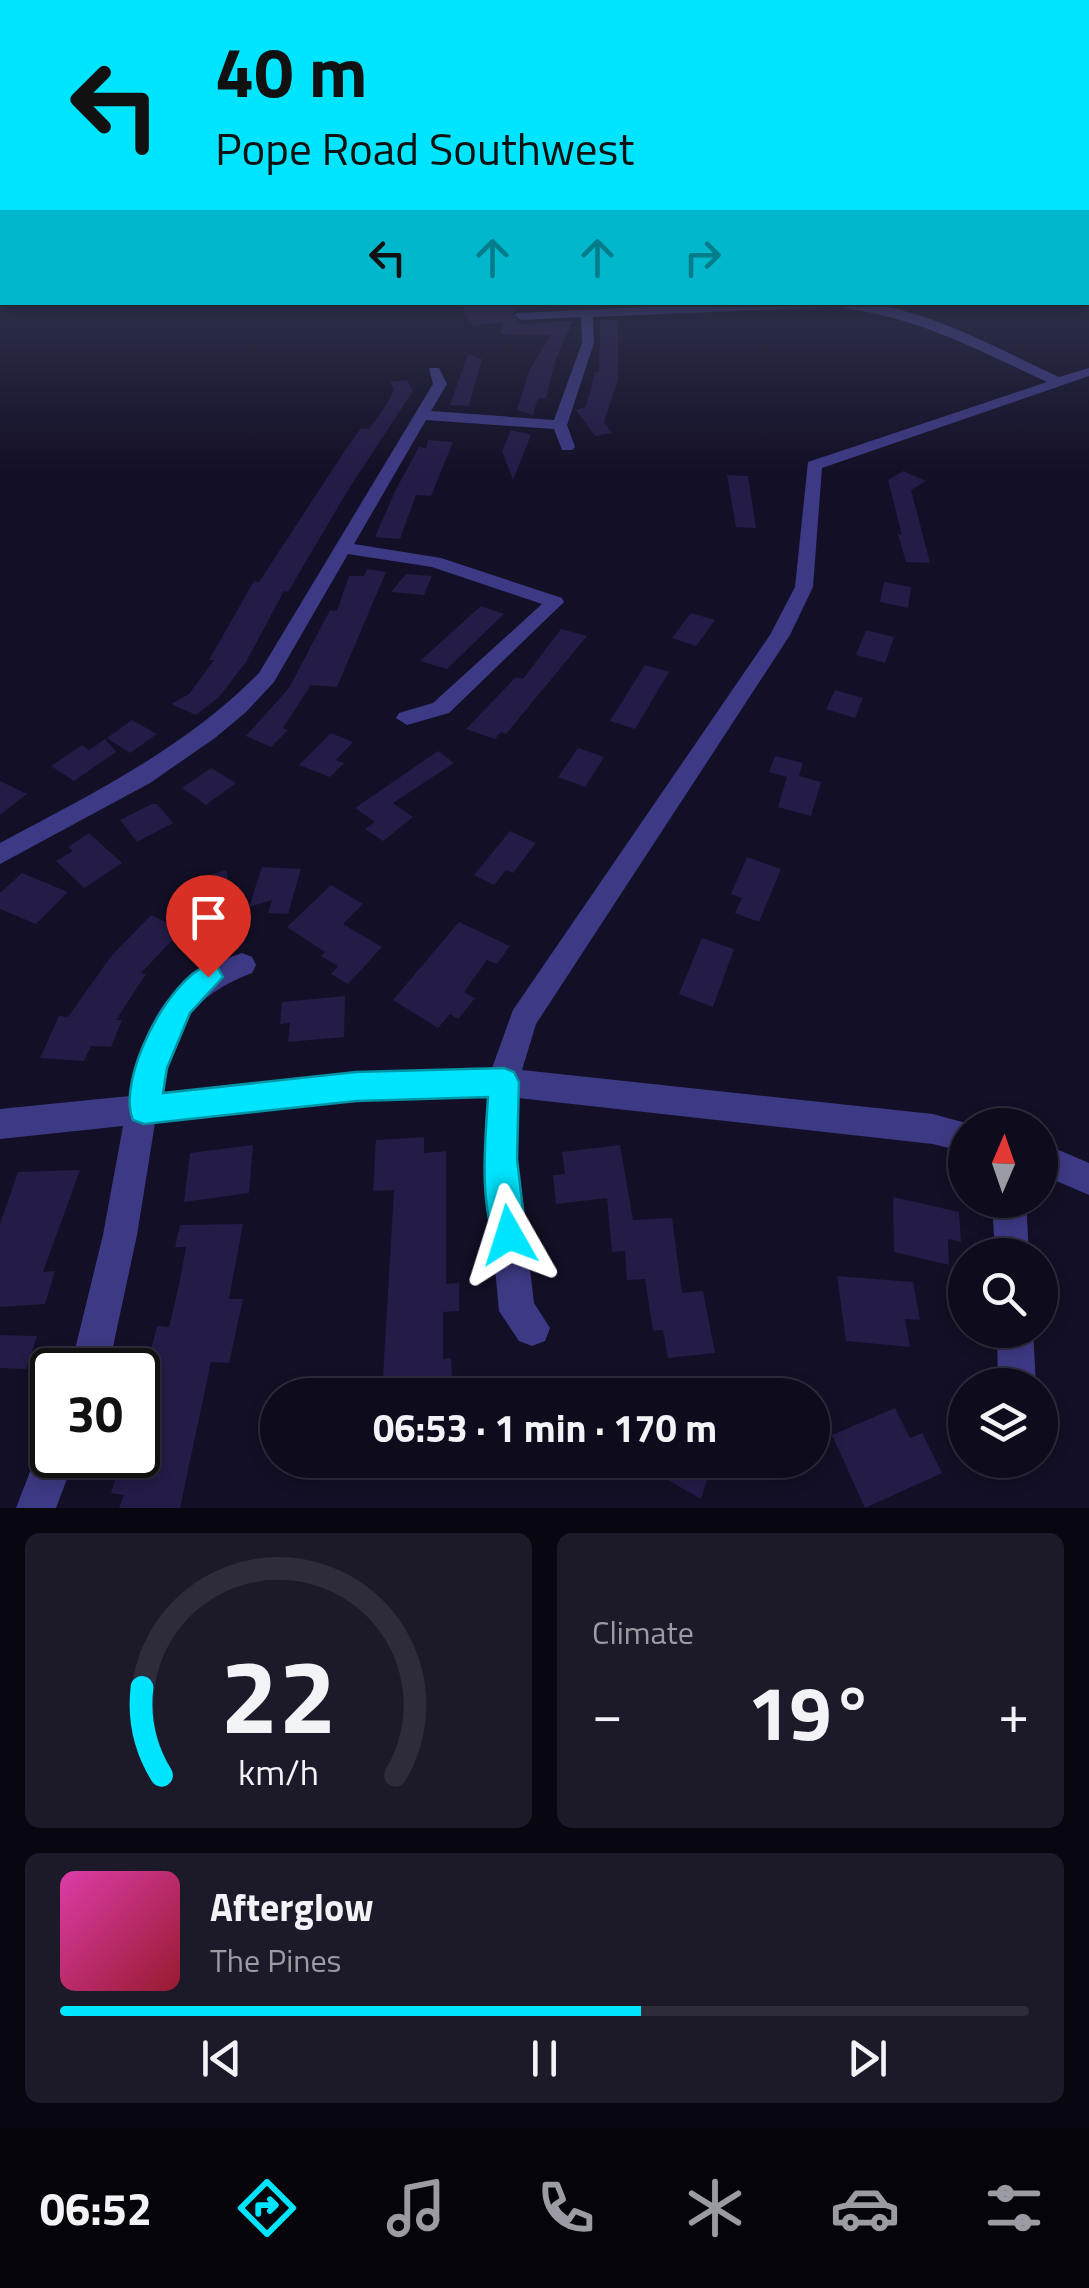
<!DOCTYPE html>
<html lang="en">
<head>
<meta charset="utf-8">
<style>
  :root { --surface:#0e0b1c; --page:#1c1929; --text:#f1f3f6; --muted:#9b9ba3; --line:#2e2b3b; --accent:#00e5ff }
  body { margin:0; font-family:"Titillium Web",sans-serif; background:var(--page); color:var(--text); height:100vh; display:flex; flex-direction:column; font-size:38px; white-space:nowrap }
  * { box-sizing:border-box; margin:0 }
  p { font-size:32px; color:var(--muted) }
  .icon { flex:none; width:55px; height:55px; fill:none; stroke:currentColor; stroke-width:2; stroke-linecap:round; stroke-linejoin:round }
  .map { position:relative; height:1508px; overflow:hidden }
  .sheet { display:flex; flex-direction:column; gap:25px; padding:25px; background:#08060f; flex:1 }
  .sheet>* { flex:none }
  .top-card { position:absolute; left:0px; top:0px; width:1090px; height:305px; box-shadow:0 5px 15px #0003,0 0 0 2px var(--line); background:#00e5ff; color:#111; overflow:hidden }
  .needle { width:65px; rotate:2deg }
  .buttons { position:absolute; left:948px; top:1108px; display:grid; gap:20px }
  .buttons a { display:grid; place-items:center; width:110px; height:110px; border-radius:50%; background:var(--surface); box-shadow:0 5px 15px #0003,0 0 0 2px var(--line); font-size:50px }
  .speed { position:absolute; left:30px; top:1348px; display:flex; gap:20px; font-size:50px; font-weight:700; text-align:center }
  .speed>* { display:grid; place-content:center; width:130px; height:130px; border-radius:50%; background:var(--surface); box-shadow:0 5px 15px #0003,0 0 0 2px var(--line); line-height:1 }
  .speed .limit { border:5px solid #111; border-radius:15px; background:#fff; color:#111 }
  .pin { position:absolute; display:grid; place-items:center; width:85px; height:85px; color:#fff; margin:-102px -42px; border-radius:50% 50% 50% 0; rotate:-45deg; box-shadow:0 0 10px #0007 }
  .pin .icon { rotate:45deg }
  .me { position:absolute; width:110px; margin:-55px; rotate:354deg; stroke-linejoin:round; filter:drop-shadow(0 0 8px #0008) }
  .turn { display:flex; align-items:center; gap:35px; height:210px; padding:0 50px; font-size:45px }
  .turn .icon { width:130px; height:130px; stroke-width:2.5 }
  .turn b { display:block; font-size:70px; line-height:85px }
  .lanes { display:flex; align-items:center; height:95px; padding:0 50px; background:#0003; justify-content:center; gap:50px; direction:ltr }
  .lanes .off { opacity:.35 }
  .big { font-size:75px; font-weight:700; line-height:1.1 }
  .sheet .tile { flex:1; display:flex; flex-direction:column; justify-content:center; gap:15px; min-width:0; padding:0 35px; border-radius:15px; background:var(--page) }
  .sheet .dial { align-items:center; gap:0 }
  .dial svg { height:260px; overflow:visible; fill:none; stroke:var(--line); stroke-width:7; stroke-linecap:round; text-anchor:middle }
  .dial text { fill:var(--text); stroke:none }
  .song { display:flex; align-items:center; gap:30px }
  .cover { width:120px; height:120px; border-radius:15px; background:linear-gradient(135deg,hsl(320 70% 55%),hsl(350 70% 35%)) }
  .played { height:10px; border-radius:5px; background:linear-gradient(90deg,var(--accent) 60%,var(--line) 60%) }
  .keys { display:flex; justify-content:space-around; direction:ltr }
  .heat { display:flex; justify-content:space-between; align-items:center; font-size:55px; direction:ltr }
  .sheet .tiles { flex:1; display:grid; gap:25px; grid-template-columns:1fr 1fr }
  .tile:last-child { grid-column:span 2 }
  .trip { position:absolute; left:260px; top:1378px; width:570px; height:100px; border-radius:50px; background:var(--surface); box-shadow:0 5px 15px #0003,0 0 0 2px var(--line); font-weight:700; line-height:100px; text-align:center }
  .tab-bar { display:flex; height:160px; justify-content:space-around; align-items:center; background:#06040b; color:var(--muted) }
  .tab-bar .icon { width:70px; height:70px }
  .tab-bar .on { color:var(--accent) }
  .tab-bar b { font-size:45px; color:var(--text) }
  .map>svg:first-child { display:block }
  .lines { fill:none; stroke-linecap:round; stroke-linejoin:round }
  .river { stroke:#0a1f44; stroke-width:35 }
  .building { fill:#241b47 }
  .minor { fill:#3d3a85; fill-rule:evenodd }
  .route { fill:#00e5ff; stroke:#0095a6; stroke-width:2.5 }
</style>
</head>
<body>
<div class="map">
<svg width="1089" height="1508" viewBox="0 0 1089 1508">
  <rect width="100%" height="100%" fill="#130f26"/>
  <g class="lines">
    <path class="river" d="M0 268 2 267"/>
  </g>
  <g class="building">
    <path d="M473 302 521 309V302H594L517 309 512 314 521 324 573 321 556 358 546 399 538 398 533 415 517 410 529 371 551 335 500 334 503 322 474 326 462 310Z"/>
    <path d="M600 320H618V379L604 422 612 433 595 436 576 410 586 407 595 372H599Z"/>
    <path d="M468 354 482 359 469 406 450 405Z"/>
    <path d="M407 380 413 391 348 490 288 592 284 591 246 662 219 697 196 715 171 704 189 694 214 660H209L254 581 259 582 348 446 361 428 369 429 387 404 394 389 390 382Z"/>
    <path d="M511 430 531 435 513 480 502 451Z"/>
    <path d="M428 440 453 442 431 496 416 495 400 539 375 537 396 489 419 447 426 448Z"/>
    <path d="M903 471 926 481 911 490 930 563 906 562 898 534 902 535 888 480Z"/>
    <path d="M727 475 748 476 756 528 736 527Z"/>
    <path d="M367 569 386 572 337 687 311 685 283 728 288 730 271 747 246 736 289 688 330 610 337 611 349 576H364Z"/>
    <path d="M406 574 432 576 424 595 391 592Z"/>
    <path d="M884 582 911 587 908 608 880 602Z"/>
    <path d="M481 606 504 614 447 669 420 661Z"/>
    <path d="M691 613 715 620 696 646 672 638Z"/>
    <path d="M561 629 587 636 506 734 501 732 495 739 466 729 516 677 523 679Z"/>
    <path d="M866 630 894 637 885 663 856 655Z"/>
    <path d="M645 665 669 672 635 729 610 721Z"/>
    <path d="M835 690 863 698 855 718 826 709Z"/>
    <path d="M132 720 157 734 130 753 107 738Z"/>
    <path d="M331 733 353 742 336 760 344 763 330 777 299 765Z"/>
    <path d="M105 739 116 752 74 781 51 766 82 745 89 750Z"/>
    <path d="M578 748 604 757 585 787 558 777Z"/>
    <path d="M438 751 454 763 393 803 413 817 383 841 365 829 375 822 355 808Z"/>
    <path d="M775 756 803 763 799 776 821 782 811 816 778 807 787 777 769 772Z"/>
    <path d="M211 768 236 783 206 805 182 788Z"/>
    <path d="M0 781 27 794 0 815Z"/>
    <path d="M152 804H157L173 823 137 842 120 820Z"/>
    <path d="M510 831 536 843 513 873 506 870 494 885 474 875Z"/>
    <path d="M89 833 122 863 84 888 56 861 73 851 68 847Z"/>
    <path d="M747 857 781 869 759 922 735 913 742 898 731 894Z"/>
    <path d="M262 867 301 869 288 914 268 913 272 900 249 907Z"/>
    <path d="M226 870 236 911 212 919 207 902 192 919 184 883Z"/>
    <path d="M22 873 68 892 36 924 0 909V893Z"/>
    <path d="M331 885 363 904 343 924 382 947 348 984 331 974 338 966 321 956 325 952 287 927Z"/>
    <path d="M151 915 182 930 141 973 146 974 116 1020H122L111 1047 91 1046 84 1061 40 1058 59 1016 68 1017 112 955Z"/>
    <path d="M459 922 510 946 497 964 487 960 464 992 475 998 458 1019 450 1014 438 1028 393 1000Z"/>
    <path d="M702 938 734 949 713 1007 679 994Z"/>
    <path d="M345 996 344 1037 288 1042 290 1023 280 1024 282 1002Z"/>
    <path d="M424 1137V1153L446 1151V1284L459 1283V1311L443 1312V1359L451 1358 453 1395H382L394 1190 373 1191 376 1140Z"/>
    <path d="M253 1145 249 1193 184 1202 190 1153Z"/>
    <path d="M620 1145 633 1220 672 1218 682 1293 703 1291 715 1353 668 1358 663 1330 653 1331 645 1279 627 1280 625 1251 612 1252 607 1198 556 1204 553 1175 565 1174 562 1152Z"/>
    <path d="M80 1170 43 1272 55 1271 45 1304 0 1307V1224L18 1172Z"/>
    <path d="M893 1197 959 1212 961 1242 948 1239 949 1265 894 1252Z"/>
    <path d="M243 1224 229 1299H243L229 1363 211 1362 180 1508H119L124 1495 111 1493 120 1464 138 1466V1415L152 1362H148L157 1326 169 1327 179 1285 186 1247H175L180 1225Z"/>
    <path d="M837 1276 913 1282 920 1320 905 1319 910 1347 846 1341Z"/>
    <path d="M0 1335 37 1336 26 1369 0 1368Z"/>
    <path d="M895 1408 910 1438 922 1433 942 1473 865 1508 832 1435Z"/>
    <path d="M633 1460H713L701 1499Z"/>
  </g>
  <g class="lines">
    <g class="minor">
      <path d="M757 302C793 302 831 298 866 303 934 312 998 349 1059 377L1089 368V376L822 468 813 587 790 635 536 1024 522 1070 933 1114 973 1125H965V1152L933 1144 518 1098 517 1159 534 1303 550 1328 545 1341 532 1346 519 1341 499 1311 485 1159 487 1097 356 1101 155 1123 137 1235 108 1370H70L103 1235 123 1126 0 1139V1109L129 1096C147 1018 164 981 242 953L252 957 256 965 252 973C189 997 174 1030 160 1093L356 1073 492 1068 513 1010 770 635 795 587 808 462 1047 382C976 349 910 313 831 307L593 317 594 343 567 425 575 447 572 450H562L554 429 426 420 354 544 441 558 562 598 564 602 449 713 407 725 396 718 399 713 433 703 542 604 432 567 348 554 274 682 246 712 215 738 150 783 0 864V843C93 793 184 749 259 673L433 384 429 368H439L447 384 431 411 554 420 582 343 581 317 521 320 515 316 517 313Z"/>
      <path d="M1040 1142 1089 1163V1195L1040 1174Z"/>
      <path d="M992 1200H1026L1029 1255H995Z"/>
      <path d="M997 1330H1033L1036 1385H998Z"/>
      <path d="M52 1437V1455H76L56 1508H16L42 1441Z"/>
    </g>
  </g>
  <linearGradient id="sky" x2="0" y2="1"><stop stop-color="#0a0815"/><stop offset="0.55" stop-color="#333752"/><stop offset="1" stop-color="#333752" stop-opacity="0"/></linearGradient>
  <rect width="1089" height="472" fill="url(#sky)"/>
  <path class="route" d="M208 965 218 968 223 977 190 1013 167 1068 163 1093 356 1072 504 1068 514 1072 519 1082 517 1159 526 1235 521 1247 509 1252 497 1247C479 1203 485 1144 488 1097L356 1101 144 1124 133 1120C116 1080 168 979 208 965Z"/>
</svg>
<div class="buttons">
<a><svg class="needle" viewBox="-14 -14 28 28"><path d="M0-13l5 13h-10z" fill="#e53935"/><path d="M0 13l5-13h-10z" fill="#9b9ba3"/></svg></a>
<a><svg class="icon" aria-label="search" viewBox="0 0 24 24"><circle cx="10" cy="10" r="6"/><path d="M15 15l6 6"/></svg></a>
<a><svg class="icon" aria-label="layers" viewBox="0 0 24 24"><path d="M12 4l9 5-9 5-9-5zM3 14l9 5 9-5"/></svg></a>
</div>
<div class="speed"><div class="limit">30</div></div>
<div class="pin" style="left:208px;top:977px;background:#d93025"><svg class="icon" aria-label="arrive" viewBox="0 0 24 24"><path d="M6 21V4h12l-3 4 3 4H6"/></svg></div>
<svg class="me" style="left:509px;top:1235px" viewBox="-20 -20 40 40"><path d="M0-17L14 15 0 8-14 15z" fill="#00e5ff" stroke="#fff" stroke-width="4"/></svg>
<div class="trip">06:53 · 1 min · 170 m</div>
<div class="top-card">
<div class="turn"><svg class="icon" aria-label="left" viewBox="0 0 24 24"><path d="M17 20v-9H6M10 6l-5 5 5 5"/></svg><div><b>40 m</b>Pope Road Southwest</div></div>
<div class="lanes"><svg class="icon" aria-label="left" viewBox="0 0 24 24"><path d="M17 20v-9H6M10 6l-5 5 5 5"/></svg><svg class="icon off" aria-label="ahead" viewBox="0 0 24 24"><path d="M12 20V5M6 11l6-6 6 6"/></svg><svg class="icon off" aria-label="ahead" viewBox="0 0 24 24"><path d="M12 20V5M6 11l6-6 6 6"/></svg><svg class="icon off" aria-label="right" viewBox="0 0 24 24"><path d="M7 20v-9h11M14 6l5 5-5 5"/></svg></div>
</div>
</div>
<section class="sheet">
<div class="tiles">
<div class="tile dial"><svg viewBox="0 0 100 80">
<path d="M14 69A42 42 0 1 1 86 69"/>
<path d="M14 69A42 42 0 0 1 8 42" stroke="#00e5ff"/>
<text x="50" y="56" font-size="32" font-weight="700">22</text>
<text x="50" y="72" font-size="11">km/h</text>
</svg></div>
<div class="tile"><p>Climate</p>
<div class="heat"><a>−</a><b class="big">19°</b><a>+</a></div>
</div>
<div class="tile">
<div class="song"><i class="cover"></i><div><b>Afterglow</b><p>The Pines</p></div></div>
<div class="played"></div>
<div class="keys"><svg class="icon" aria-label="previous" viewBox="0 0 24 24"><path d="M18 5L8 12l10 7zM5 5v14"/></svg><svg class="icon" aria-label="pause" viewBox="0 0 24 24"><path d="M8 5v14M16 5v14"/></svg><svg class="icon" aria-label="next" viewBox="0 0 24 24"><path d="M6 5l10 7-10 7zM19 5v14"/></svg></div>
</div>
</div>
</section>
<nav class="tab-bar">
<b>06:52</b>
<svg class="icon on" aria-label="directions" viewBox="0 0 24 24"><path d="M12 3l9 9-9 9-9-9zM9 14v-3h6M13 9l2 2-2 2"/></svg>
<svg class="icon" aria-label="music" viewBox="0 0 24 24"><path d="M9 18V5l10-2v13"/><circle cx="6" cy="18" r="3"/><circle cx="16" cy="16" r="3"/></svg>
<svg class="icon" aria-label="phone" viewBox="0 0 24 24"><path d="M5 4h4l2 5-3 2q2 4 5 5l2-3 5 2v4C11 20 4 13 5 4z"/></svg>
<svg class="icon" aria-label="climate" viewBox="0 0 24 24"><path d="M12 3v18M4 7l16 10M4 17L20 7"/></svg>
<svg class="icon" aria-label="car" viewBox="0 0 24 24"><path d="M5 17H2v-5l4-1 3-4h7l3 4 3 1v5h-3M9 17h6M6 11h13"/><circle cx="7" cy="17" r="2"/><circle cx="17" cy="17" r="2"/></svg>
<svg class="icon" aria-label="filters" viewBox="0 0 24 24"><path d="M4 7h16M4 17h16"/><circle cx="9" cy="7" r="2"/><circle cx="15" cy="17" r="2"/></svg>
</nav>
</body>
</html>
